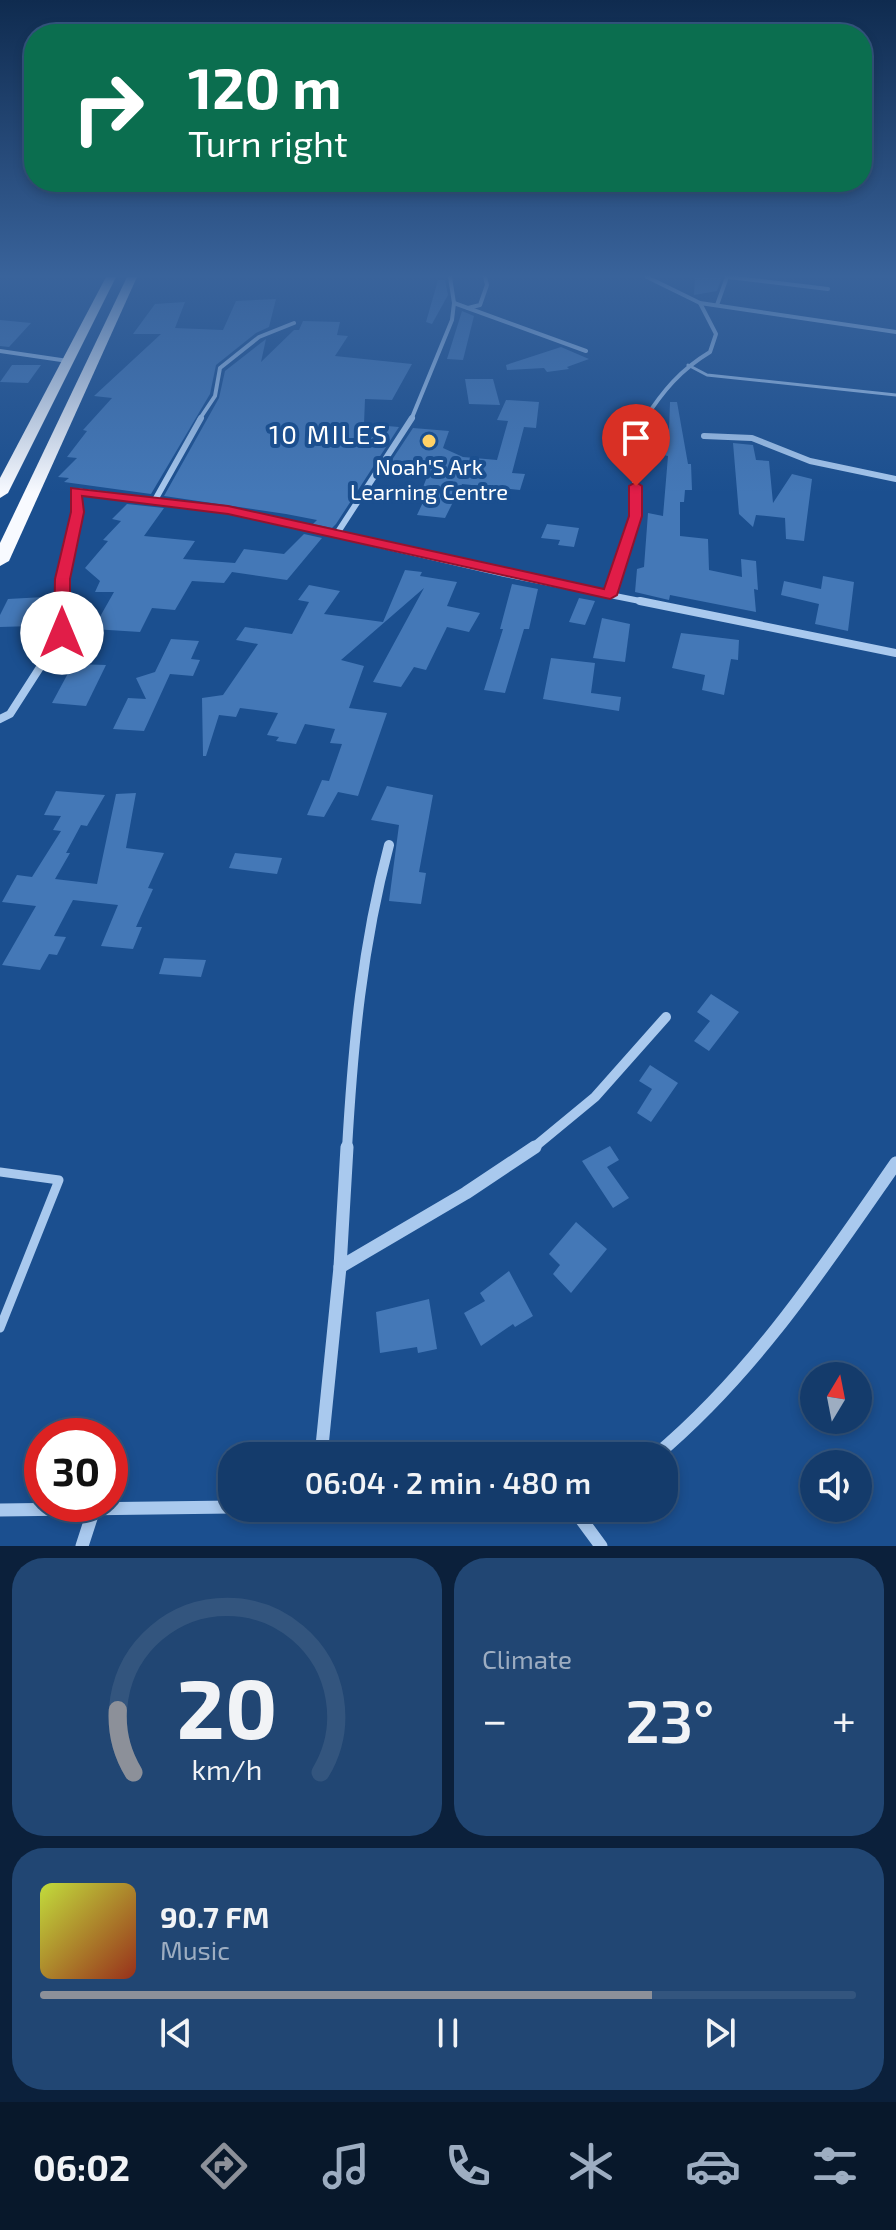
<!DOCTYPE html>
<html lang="en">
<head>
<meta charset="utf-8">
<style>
  :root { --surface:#143b6b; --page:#214673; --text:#f1f3f6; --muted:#9dadc1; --line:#33557e; --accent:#8c9099 }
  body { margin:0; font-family:"Exo 2",sans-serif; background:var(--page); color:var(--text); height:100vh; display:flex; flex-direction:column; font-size:30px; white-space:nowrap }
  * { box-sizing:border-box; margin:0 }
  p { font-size:26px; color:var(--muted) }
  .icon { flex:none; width:44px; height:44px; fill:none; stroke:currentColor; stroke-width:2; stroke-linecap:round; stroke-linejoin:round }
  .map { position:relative; height:1546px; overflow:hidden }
  .details { display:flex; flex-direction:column; gap:12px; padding:12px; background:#0b203b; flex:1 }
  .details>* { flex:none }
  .hud { position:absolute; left:24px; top:24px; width:848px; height:168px; border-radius:32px; box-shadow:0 4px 12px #0003,0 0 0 2px var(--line); background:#0b6e4f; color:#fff; overflow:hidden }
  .needle { width:52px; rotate:10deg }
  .controls { position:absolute; left:800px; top:1362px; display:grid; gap:16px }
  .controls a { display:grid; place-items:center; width:72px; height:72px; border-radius:50%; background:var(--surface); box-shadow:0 4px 12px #0003,0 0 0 2px var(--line); font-size:40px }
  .speed { position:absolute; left:24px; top:1418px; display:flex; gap:16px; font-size:40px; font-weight:700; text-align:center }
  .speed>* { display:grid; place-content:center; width:104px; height:104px; border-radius:50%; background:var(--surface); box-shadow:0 4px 12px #0003,0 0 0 2px var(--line); line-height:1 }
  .speed .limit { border:12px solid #d22; background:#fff; color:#111 }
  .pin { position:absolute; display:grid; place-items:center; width:68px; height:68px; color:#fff; margin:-82px -34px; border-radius:50% 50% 50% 0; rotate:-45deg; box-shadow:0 0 8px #0007 }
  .pin .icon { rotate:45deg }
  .me { position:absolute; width:88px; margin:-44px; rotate:0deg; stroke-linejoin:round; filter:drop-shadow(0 0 6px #0008) }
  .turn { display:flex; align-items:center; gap:28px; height:168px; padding:0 32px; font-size:36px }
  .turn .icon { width:104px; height:104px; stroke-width:2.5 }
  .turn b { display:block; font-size:56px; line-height:68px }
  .big { font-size:60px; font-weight:600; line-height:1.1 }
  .details .widget { flex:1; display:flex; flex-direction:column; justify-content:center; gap:12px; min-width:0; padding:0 28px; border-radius:32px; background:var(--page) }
  .details .dial { align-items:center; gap:0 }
  .dial svg { height:208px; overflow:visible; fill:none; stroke:var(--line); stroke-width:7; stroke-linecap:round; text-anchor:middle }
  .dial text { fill:var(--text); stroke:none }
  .song { display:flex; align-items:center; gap:24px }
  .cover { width:96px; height:96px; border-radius:12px; background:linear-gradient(135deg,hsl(70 70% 55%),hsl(10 70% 35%)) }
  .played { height:8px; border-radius:4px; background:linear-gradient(90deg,var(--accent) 75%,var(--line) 75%) }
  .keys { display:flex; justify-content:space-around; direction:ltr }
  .heat { display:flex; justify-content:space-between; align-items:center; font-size:44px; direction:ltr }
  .details .tiles { flex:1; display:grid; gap:12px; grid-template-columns:1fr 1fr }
  .widget:last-child { grid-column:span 2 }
  .trip { position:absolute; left:218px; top:1442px; width:460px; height:80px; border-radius:32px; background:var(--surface); box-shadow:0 4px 12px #0003,0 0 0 2px var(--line); font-weight:600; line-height:80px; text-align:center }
  .menu { display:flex; height:128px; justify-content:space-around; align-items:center; background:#08182b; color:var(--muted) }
  .menu .icon { width:56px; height:56px }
  .menu .selected { color:var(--accent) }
  .menu b { font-size:36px; color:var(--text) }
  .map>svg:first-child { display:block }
  .building { fill:#4478b7 }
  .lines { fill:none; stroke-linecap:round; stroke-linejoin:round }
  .service-far1 { stroke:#a9c9ee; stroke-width:3 }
  .service { stroke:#a9c9ee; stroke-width:9 }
  .minor-far4 { stroke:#a9c9ee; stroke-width:4 }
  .minor-far3 { stroke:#a9c9ee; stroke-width:6 }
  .minor-far2 { stroke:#a9c9ee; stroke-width:8 }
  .minor-far1 { stroke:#a9c9ee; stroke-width:10 }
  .minor { stroke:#a9c9ee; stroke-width:13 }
  .trunk { fill:#f8faff; fill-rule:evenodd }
  .route { fill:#e11d48; stroke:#92132f; stroke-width:2 }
  .poi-dot { fill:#ffd166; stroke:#1b4f8f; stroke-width:3 }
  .labels { text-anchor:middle; stroke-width:8; stroke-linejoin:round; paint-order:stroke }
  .far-poi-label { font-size:22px; fill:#fff; stroke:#1b4f8f }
  .far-quarter-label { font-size:26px; letter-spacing:2px; fill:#fff; stroke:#1b4f8f }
</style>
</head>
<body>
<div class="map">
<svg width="896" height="1546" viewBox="0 0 896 1546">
  <rect width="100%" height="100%" fill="#1b4f8f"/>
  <g class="building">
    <path d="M695 277H722L717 291 694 295Z"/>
    <path d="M438 280H445L448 295 432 324 426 322Z"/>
    <path d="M276 299 269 327 256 333 216 365 210 394 151 494 64 482 69 478 58 477 77 458 67 457 87 431 83 430 112 398 94 396 161 334H133L155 304 185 302 175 328 223 330 236 301Z"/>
    <path d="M462 311 474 316 463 360 447 359Z"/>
    <path d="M0 320 31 323 9 347 0 346Z"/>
    <path d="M303 321 340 322 337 335 348 336 335 356 412 364 392 400 365 399 364 424 399 427 336 524 332 528 313 524 317 520 286 514 164 496 219 398 225 371 266 339 261 362 294 330H299Z"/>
    <path d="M561 347 589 359 567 367 569 369 547 372 544 368 507 370 506 365Z"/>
    <path d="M12 365H41L28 383 0 382Z"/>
    <path d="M465 379H493L500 405 469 404Z"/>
    <path d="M506 400 539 402 536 428 524 427 512 473 525 474 520 490 462 484 445 518 417 515 425 498 419 497 427 477 384 472 413 428 449 431 443 448 463 457 497 460 508 421 497 420Z"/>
    <path d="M670 402H677L688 464H691L692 490H685L684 502H680V536L708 539 709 570 742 577 741 559 756 561 758 590 754 589 756 612 670 595 669 600 635 592 637 569 644 567 648 513 663 516 668 456 653 453 655 430 669 431Z"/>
    <path d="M733 443 753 445 756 460 769 461 773 503 792 474 812 479 804 541 786 539 785 518 756 515 753 527 739 514Z"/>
    <path d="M127 504 164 508 144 536 195 541 183 559 235 563 244 549 284 554 304 534 322 538 287 580 232 572 224 583 192 581 175 610 152 608 140 632 93 629 114 592H95L100 581 85 568 108 541 103 540 121 521 112 519Z"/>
    <path d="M547 524 579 528 574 547 558 545 560 540 541 538Z"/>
    <path d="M405 570 422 572 420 576 457 582 447 606 480 613 469 632 447 627 426 670 414 667 401 687 373 682 424 588 341 660 364 666 349 708 387 713 358 796 338 792 324 817 307 815 322 780 329 781 342 744 330 743 335 729 305 724 296 744 276 741 279 737 267 735 278 713 240 708 236 717 219 715 206 756H203L202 698 223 695 258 644 236 640 245 627 292 634 309 602 298 600 309 585 340 591 324 614 383 622Z"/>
    <path d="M823 576 854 582 848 631 815 624 819 604 781 595 784 581 821 589Z"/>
    <path d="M512 584 538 589 529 629H524L505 693 484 690 503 629H500Z"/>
    <path d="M44 597 33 626 0 627V615L8 599Z"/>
    <path d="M579 598 595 601 585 625 569 622Z"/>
    <path d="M602 618 630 624 625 662 593 658Z"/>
    <path d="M681 633 739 640 738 660 731 659 724 695 702 690 705 675 672 668Z"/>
    <path d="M171 639 199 641 191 659 200 660 193 676 170 674 144 731 113 729 128 698 146 699 136 678 155 672Z"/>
    <path d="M551 658 595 663 591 693 621 697 619 711 543 699Z"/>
    <path d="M73 664 106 665 86 706 52 703Z"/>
    <path d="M387 786 433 795 419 872 426 873 421 904 389 901 399 825 371 820Z"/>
    <path d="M56 791 105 795 87 826 81 825 66 853H70L55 879 97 884 116 794 136 793 126 848 164 853 148 888 153 889 136 927H142L133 949 101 946 118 905 73 900 54 936 66 937 57 955 49 954 40 970 2 965 36 906 2 902 17 875 32 877 61 831 53 830 61 816 44 815Z"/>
    <path d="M235 853 282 858 277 874 229 868Z"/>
    <path d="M164 958 206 960 201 977 159 974Z"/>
    <path d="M711 994 739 1012 709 1051 694 1041 710 1021 697 1012Z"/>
    <path d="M650 1065 678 1083 651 1122 637 1113 652 1089 639 1081Z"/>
    <path d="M610 1146 619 1160 607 1167 629 1198 613 1208 582 1161Z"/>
    <path d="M576 1222 607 1249 571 1293 553 1274 560 1265 549 1254Z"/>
    <path d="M509 1271 533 1316 515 1327 513 1324 481 1346 464 1313 485 1301 480 1293Z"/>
    <path d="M429 1299 437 1349 418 1353 417 1347 380 1353 376 1312Z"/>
  </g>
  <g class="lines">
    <path class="service-far1" d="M688 365 707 375 896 395"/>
    <path class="service" d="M0 1172 59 1180 0 1328"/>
    <g class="minor-far4">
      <path d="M647 277 700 303 896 332"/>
      <path d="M728 277 828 289"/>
      <path d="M454 303 586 351"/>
      <path d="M717 305 727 277"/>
      <path d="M468 308 480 305 487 285 485 277"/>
      <path d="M0 351 68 361"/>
      <path d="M199 420 215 396 220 368 259 337 294 323"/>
      <path d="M411 420 452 320 454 303 450 277"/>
      <path d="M644 420C663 391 680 370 710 352L716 334 700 303"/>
    </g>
    <g class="minor-far3">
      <path d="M704 436 752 438 810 461 896 479"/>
      <path d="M155 500 201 418"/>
      <path d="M336 535 412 418"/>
      <path d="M610 595C618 569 630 542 635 516 644 473 616 461 645 418"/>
      <path d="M62 603C62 565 79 529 75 491L228 510 505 574 650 603"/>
    </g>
    <g class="minor-far2">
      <path d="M640 601 896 653"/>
      <path d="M0 719 10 714 62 633V601"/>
    </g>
    <g class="minor-far1">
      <path d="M347 1149C353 1044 362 946 389 845"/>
      <path d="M532 1149 595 1097 666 1017"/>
    </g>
    <g class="minor">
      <path d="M340 1267 466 1193 535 1147"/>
      <path d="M321 1456 340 1267 347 1147"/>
      <path d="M655 1456C754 1373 823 1268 896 1163"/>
      <path d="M573 1508 601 1546"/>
      <path d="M0 1510 232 1507"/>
      <path d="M82 1546 94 1509"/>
    </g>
    <g class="trunk">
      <path d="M106 277H116L8 493 0 498V478Z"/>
      <path d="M127 277H137L9 561 0 566V543Z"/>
    </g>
  </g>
  <linearGradient id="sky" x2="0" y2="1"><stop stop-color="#0f2b4f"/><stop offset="0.56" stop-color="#39639b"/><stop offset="1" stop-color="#39639b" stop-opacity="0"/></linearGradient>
  <rect width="896" height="493" fill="url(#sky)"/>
  <path class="route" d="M636 482 642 486V516L617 595 610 599 228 514 82 496 84 512 70 579V633L62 638 54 633 55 579 71 512V488L228 506 604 589 629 516V486Z"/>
  <circle class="poi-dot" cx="429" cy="441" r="8"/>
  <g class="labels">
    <g class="far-poi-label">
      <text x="429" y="475">Noah'S Ark<tspan x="429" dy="25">Learning Centre</tspan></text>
    </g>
    <g class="far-quarter-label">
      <text x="329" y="444">10 MILES</text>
    </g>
  </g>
</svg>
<div class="controls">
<a><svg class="needle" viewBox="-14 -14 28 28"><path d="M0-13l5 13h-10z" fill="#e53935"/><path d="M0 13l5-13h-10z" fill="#9dadc1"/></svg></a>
<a><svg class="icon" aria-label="sound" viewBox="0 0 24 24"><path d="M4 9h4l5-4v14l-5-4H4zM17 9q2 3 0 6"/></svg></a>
</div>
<div class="speed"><div class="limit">30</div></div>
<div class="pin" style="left:636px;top:486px;background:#d93025"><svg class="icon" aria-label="arrive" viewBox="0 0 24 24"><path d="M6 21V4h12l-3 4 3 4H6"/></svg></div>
<svg class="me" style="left:62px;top:633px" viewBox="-20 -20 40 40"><circle r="19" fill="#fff"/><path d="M0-13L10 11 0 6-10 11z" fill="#e11d48"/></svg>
<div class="trip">06:04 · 2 min · 480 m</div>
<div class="hud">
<div class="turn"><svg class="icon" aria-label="right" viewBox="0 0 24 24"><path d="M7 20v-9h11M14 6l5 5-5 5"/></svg><div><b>120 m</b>Turn right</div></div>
</div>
</div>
<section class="details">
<div class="tiles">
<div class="widget dial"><svg viewBox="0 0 100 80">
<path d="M14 69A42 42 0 1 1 86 69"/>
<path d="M14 69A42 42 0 0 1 8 45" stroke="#8c9099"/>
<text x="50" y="56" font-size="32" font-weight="700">20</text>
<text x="50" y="72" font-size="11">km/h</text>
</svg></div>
<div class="widget"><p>Climate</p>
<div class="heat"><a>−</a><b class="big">23°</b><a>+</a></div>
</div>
<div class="widget">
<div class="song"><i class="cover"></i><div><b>90.7 FM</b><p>Music</p></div></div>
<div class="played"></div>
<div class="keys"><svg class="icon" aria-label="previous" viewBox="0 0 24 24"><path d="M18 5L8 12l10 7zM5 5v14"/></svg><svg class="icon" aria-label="pause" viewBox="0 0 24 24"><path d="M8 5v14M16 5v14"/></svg><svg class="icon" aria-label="next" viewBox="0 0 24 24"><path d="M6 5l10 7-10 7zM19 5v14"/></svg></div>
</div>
</div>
</section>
<nav class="menu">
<b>06:02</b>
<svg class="icon selected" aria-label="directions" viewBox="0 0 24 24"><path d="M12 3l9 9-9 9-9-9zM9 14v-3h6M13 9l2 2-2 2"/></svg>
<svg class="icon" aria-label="music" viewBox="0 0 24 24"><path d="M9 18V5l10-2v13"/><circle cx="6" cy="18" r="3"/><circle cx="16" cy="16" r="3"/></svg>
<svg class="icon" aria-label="phone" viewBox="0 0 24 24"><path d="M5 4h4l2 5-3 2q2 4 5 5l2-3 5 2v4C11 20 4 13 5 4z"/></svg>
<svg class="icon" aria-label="climate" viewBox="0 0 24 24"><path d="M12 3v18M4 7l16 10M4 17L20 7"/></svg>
<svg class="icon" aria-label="car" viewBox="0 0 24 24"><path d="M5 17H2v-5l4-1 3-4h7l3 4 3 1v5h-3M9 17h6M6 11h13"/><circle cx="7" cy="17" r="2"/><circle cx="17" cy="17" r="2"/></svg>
<svg class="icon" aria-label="filters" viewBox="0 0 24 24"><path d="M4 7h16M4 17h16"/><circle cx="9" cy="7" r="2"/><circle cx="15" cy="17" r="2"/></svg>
</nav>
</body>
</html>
